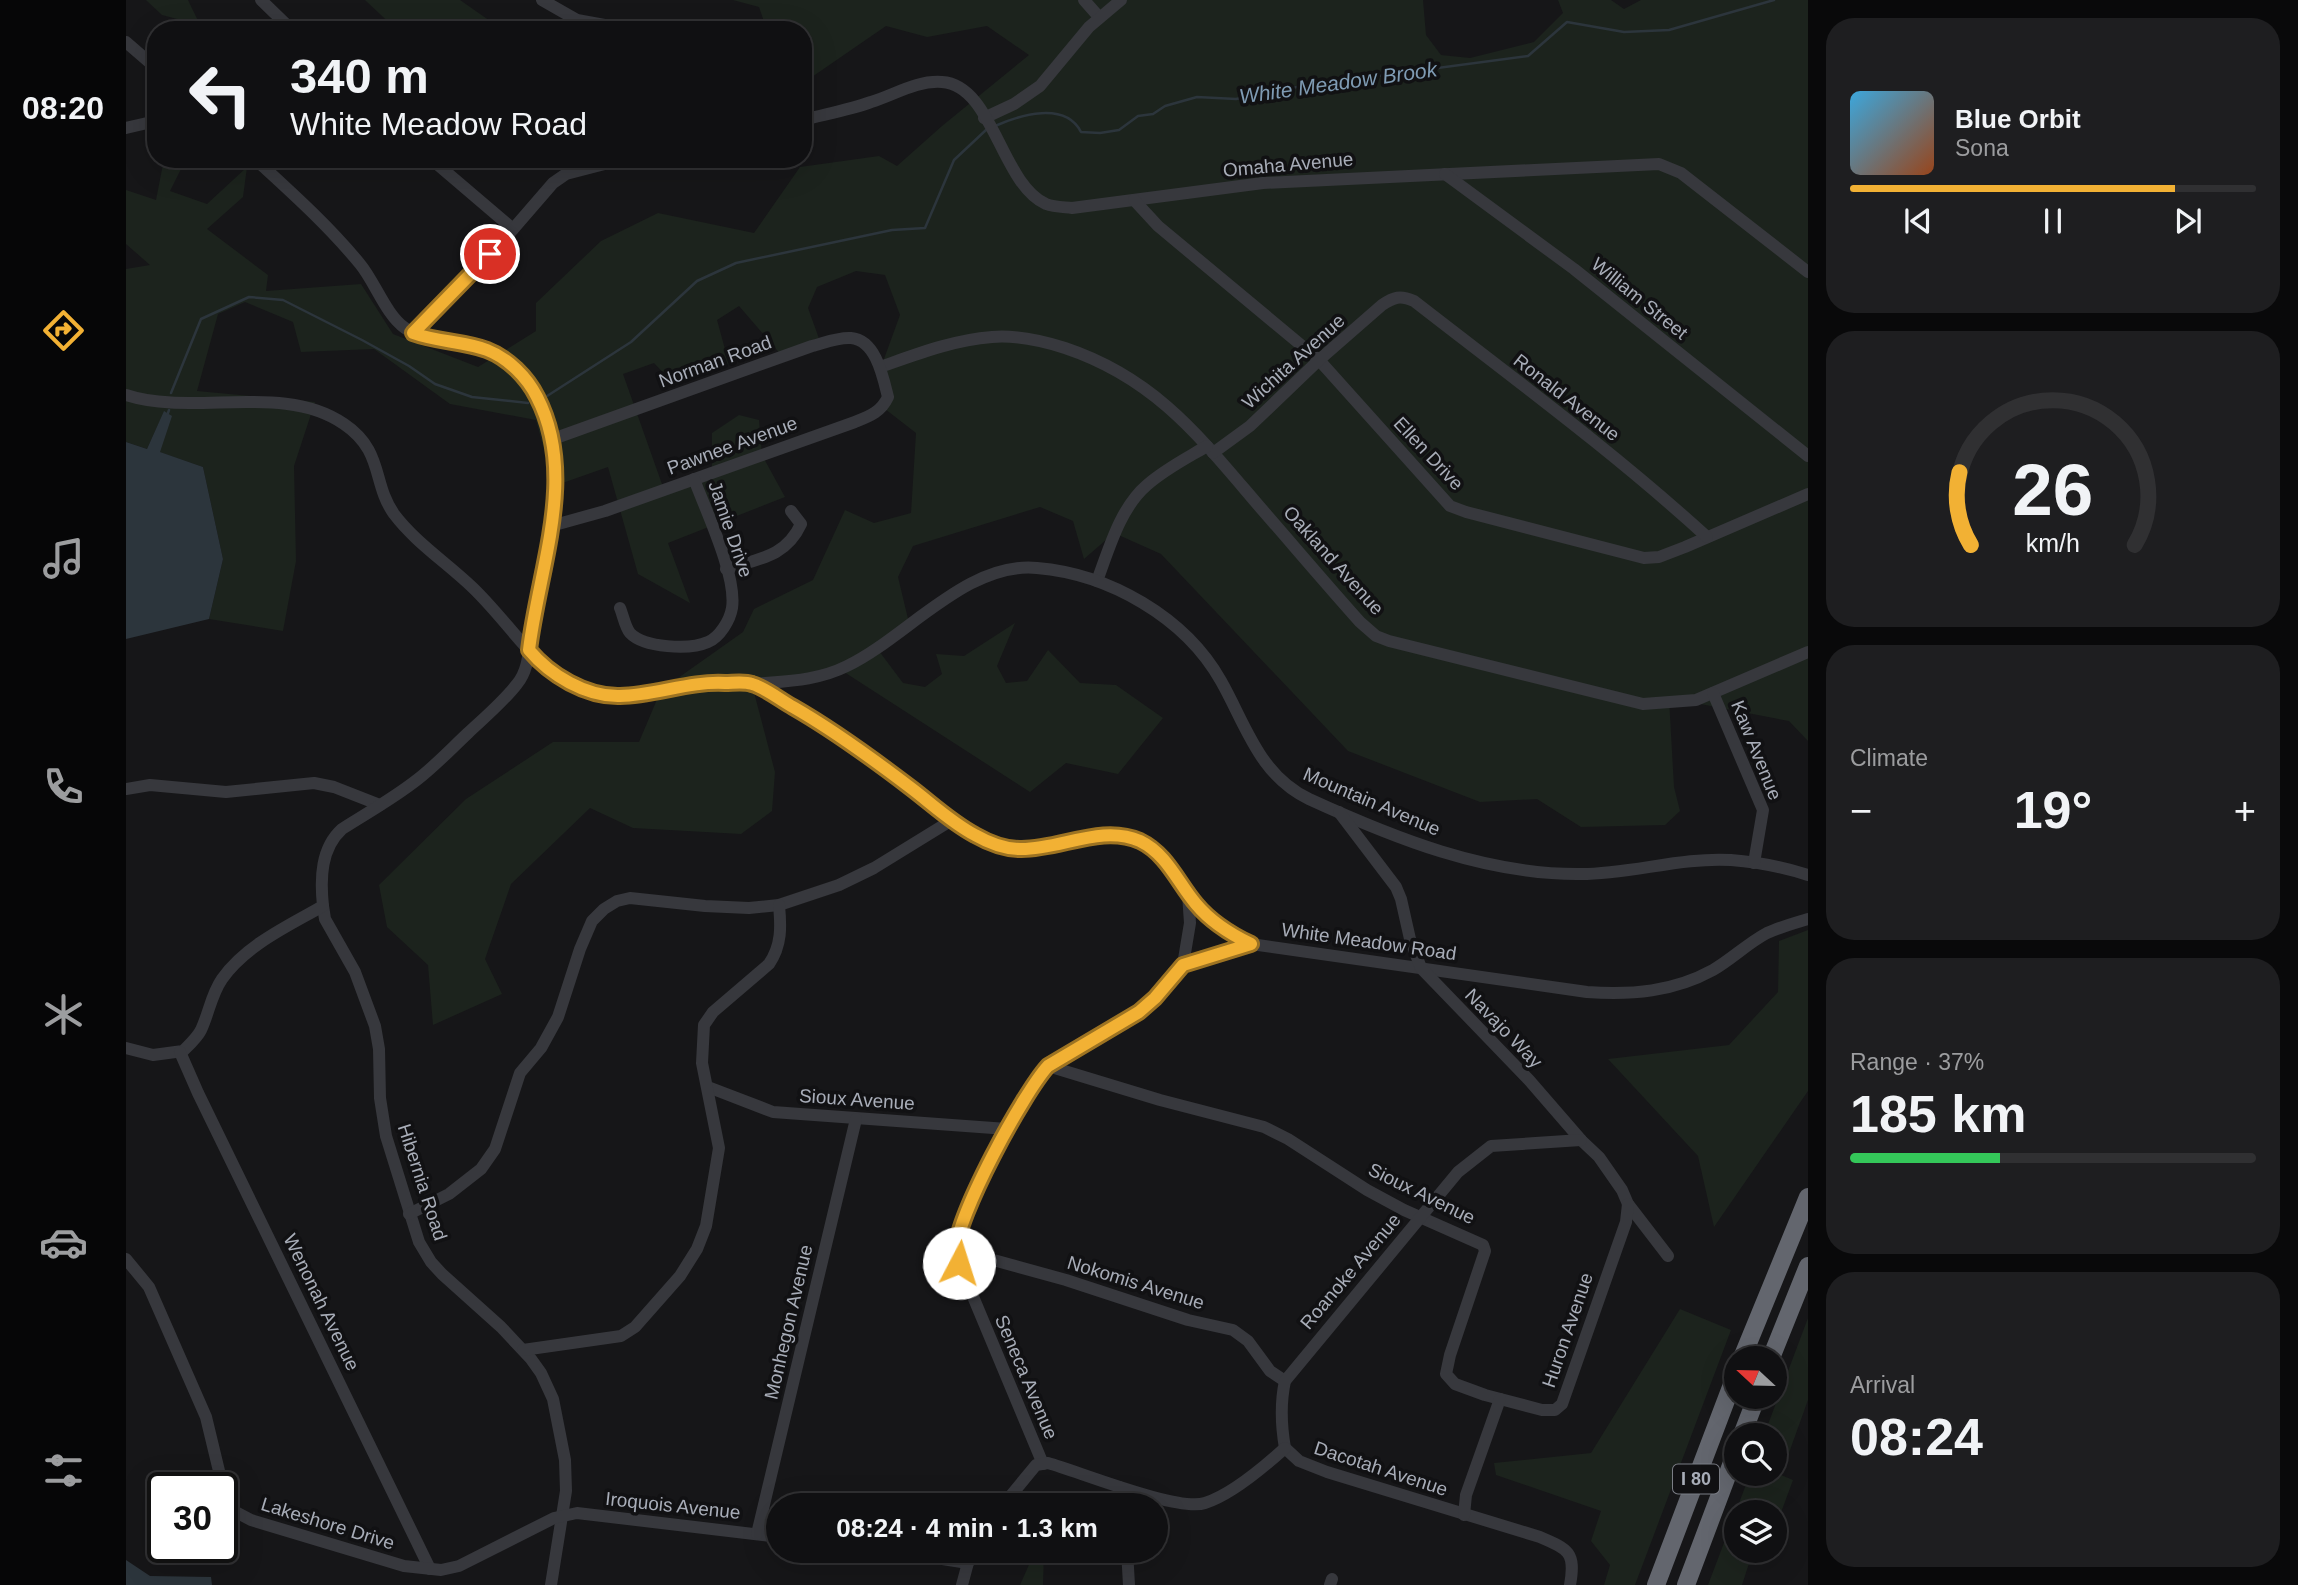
<!DOCTYPE html>
<html lang="en">
<head>
<meta charset="utf-8">
<style>
  :root { --surface:#101012; --page:#1e1e20; --text:#f1f3f6; --muted:#9c9d9f; --line:#303032; --accent:#f2b134 }
  body { margin:0; font-family:Arial,sans-serif; background:var(--page); color:var(--text); height:100vh; display:flex; flex-direction:column; font-size:26px; white-space:nowrap }
  * { box-sizing:border-box; margin:0 }
  p { font-size:23px; color:var(--muted) }
  .icon { flex:none; width:38px; height:38px; fill:none; stroke:currentColor; stroke-width:2; stroke-linecap:round; stroke-linejoin:round }
  .map { position:relative; flex:1; overflow:hidden }
  .panel { display:flex; flex-direction:column; gap:18px; padding:18px; background:#09090a; width:490px }
  .panel>* { flex:none }
  .guide { position:absolute; left:21px; top:21px; width:665px; height:147px; border-radius:28px; box-shadow:0 7px 28px #0002,0 0 0 2px var(--line); background:#101012; color:var(--text); overflow:hidden }
  .needle { width:46px; rotate:292deg }
  .fabs { position:absolute; left:1598px; top:1346px; display:grid; gap:14px }
  .fabs a { display:grid; place-items:center; width:63px; height:63px; border-radius:50%; background:var(--surface); box-shadow:0 7px 28px #0002,0 0 0 2px var(--line); font-size:35px }
  .speed { position:absolute; left:21px; top:1472px; display:flex; gap:14px; font-size:35px; font-weight:700; text-align:center }
  .speed>* { display:grid; place-content:center; width:91px; height:91px; border-radius:50%; background:var(--surface); box-shadow:0 7px 28px #0002,0 0 0 2px var(--line); line-height:1 }
  .speed .limit { border:4px solid #111; border-radius:10px; background:#fff; color:#111 }
  .pin { position:absolute; display:grid; place-items:center; width:60px; height:60px; color:#fff; margin:-30px; border:4px solid #fff; border-radius:50%; box-shadow:0 2px 7px #0007 }
  .me { position:absolute; width:77px; margin:-38px; rotate:5deg; stroke-linejoin:round; filter:drop-shadow(0 0 5px #0008) }
  .turn { display:flex; align-items:center; gap:24px; height:147px; padding:0 28px; font-size:32px }
  .turn .icon { width:91px; height:91px; stroke-width:2.5 }
  .turn b { display:block; font-size:49px; line-height:60px }
  .big { font-size:52px; font-weight:700; line-height:1.1 }
  .panel .widget { flex:1; display:flex; flex-direction:column; justify-content:center; gap:10px; min-width:0; padding:0 24px; border-radius:28px; background:var(--page) }
  .panel .dial { align-items:center; gap:0 }
  .dial svg { height:182px; overflow:visible; fill:none; stroke:var(--line); stroke-width:7; stroke-linecap:round; text-anchor:middle }
  .dial text { fill:var(--text); stroke:none }
  .song { display:flex; align-items:center; gap:21px }
  .cover { width:84px; height:84px; border-radius:10px; background:linear-gradient(135deg,hsl(200 70% 55%),hsl(20 70% 35%)) }
  .played { height:7px; border-radius:4px; background:linear-gradient(90deg,var(--accent) 80%,var(--line) 80%) }
  .keys { display:flex; justify-content:space-around; direction:ltr }
  .heat { display:flex; justify-content:space-between; align-items:center; font-size:38px; direction:ltr }
  .charge { height:10px; border-radius:5px; background:linear-gradient(90deg,#34c759 37%,var(--line) 0) }
  .trip { position:absolute; left:640px; top:1493px; width:402px; height:70px; border-radius:35px; background:var(--surface); box-shadow:0 7px 28px #0002,0 0 0 2px var(--line); font-weight:700; line-height:70px; text-align:center }
  main { display:flex; flex:1; min-height:0 }
  .tabs { display:flex; flex-direction:column; width:126px; justify-content:space-around; align-items:center; background:#060607; color:var(--muted) }
  .tabs .icon { width:49px; height:49px }
  .tabs .on { color:var(--accent) }
  .tabs b { font-size:32px; color:var(--text) }
  .map>svg:first-child { display:block }
  .green { fill:#1c231d }
  .water { fill:#2c353c }
  .lines { fill:none; stroke-linecap:round; stroke-linejoin:round }
  .stream { stroke:#2c353c; stroke-width:2.5 }
  .minor { stroke:#37383d; stroke-width:12 }
  .highway { stroke:#63666e; stroke-width:18 }
  .route-casing { stroke:#9d7322; stroke-width:18 }
  .route { stroke:#f2b134; stroke-width:12 }
  .labels { text-anchor:middle; stroke-width:7; stroke-linejoin:round; paint-order:stroke }
  .shield { fill:#111113; stroke:#7b7e86; stroke-width:2 }
  .shield-label { font-size:18px; font-weight:bold; fill:#a8adb8 }
  .street-label { font-size:19px; fill:#a8adb8; stroke:#111113 }
  .water-label { font-size:21px; font-style:italic; fill:#7f9bb3; stroke:#111113 }
</style>
</head>
<body>
<main>
<nav class="tabs">
<b>08:20</b>
<svg class="icon on" aria-label="directions" viewBox="0 0 24 24"><path d="M12 3l9 9-9 9-9-9zM9 14v-3h6M13 9l2 2-2 2"/></svg>
<svg class="icon" aria-label="music" viewBox="0 0 24 24"><path d="M9 18V5l10-2v13"/><circle cx="6" cy="18" r="3"/><circle cx="16" cy="16" r="3"/></svg>
<svg class="icon" aria-label="phone" viewBox="0 0 24 24"><path d="M5 4h4l2 5-3 2q2 4 5 5l2-3 5 2v4C11 20 4 13 5 4z"/></svg>
<svg class="icon" aria-label="climate" viewBox="0 0 24 24"><path d="M12 3v18M4 7l16 10M4 17L20 7"/></svg>
<svg class="icon" aria-label="car" viewBox="0 0 24 24"><path d="M5 17H2v-5l4-1 3-4h7l3 4 3 1v5h-3M9 17h6M6 11h13"/><circle cx="7" cy="17" r="2"/><circle cx="17" cy="17" r="2"/></svg>
<svg class="icon" aria-label="filters" viewBox="0 0 24 24"><path d="M4 7h16M4 17h16"/><circle cx="9" cy="7" r="2"/><circle cx="15" cy="17" r="2"/></svg>
</nav>
<div class="map">
<svg width="1682" height="1585" viewBox="0 0 1682 1585">
  <rect width="100%" height="100%" fill="#161618"/>
  <g class="green">
    <path d="M20 0H62L74 25 36 15Z"/>
    <path d="M239 0H334L364 21V30H271Z"/>
    <path d="M607 0H1297L1300 35 1315 55 1344 58 1408 42 1437 13 1432 0H1485L1498 9 1515 0H1682V741L1663 721 1543 698 1548 787 1554 811 1539 825 1455 827 1411 799 1354 802 1222 751 1035 554 988 533 958 559 947 521 914 507 787 546 772 577 783 623 750 647 777 683 799 687 816 674 810 654 838 656 889 623 871 666 880 683 901 681 922 650 954 683 990 685 1037 718 992 774 940 763 904 792 715 670 625 681 649 772 646 811 615 834 507 828 464 808 385 884 359 959 376 994 307 1025 302 965 261 927 253 885 340 799 427 742H513L535 690 617 632 628 609 687 580 719 510 748 523 785 513 790 433 759 409 754 370 774 315 759 275 730 271 691 287 682 308 695 344 657 357 613 306 591 320 603 364 547 383 528 363 497 374 537 487 586 475V433L613 415 633 420 636 455 659 497 542 543 564 603 512 574 482 467 428 486 410 420 324 404 248 349 175 352 167 322 119 302 92 314 71 391 189 402 168 466 170 561 157 631 83 619 97 559 77 467 33 452 38 412 21 449 0 442V269L24 265 0 244V190L30 200 38 159H60L44 191 81 204 121 167 117 197 81 229 142 275 140 291 235 284 267 334 352 367 410 331V303L475 241 532 213 628 233 674 167 753 156 771 166 816 126 903 55 861 26 801 37 760 26 683 79 677 77V30H641L633 7Z"/>
    <path d="M1682 930V1091L1588 1227 1572 1156 1482 1059 1603 1045 1652 992 1653 941Z"/>
    <path d="M1554 1309 1605 1330 1509 1585H1478L1484 1565 1465 1541 1475 1511 1370 1475 1368 1463 1465 1453Z"/>
    <path d="M1682 1318V1400L1655 1475 1667 1480 1649 1529 1648 1512H1610V1550L1627 1551 1616 1585H1582L1624 1474H1648V1435H1638Z"/>
    <path d="M909 1551H918L917 1585H894Z"/>
  </g>
  <g class="water">
    <path d="M38 411 46 416 34 452 77 467 97 559 83 619 0 639V442L21 449Z"/>
    <path d="M0 1560 24 1576 85 1577 86 1585H0Z"/>
  </g>
  <g class="lines">
    <g class="stream">
      <path d="M869 126C894 115 939 101 955 132L974 133 993 130 1012 116 1027 114 1039 106 1071 97 1110 99 1176 86 1402 56 1441 22 1498 32 1543 30 1648 0"/>
      <path d="M45 393 75 319 123 297 157 300 236 340 283 366 309 384 346 397 402 403"/>
      <path d="M418 398 505 342 571 281 610 263 766 230 799 228 828 160 860 130"/>
      <path d="M42 413 43 410"/>
    </g>
    <g class="minor">
      <path d="M135 0 166 30"/>
      <path d="M416 0 451 20 506 30"/>
      <path d="M958 0 973 17"/>
      <path d="M0 42 30 68"/>
      <path d="M858 118 888 104 914 86 963 27 995 0"/>
      <path d="M677 120C700 114 723 110 745 102 768 95 791 80 816 82 867 85 875 184 920 204 928 207 937 207 946 208L1137 183 1533 164 1555 173 1682 272"/>
      <path d="M0 128 30 121"/>
      <path d="M305 159 387 229"/>
      <path d="M1319 174 1448 269 1682 456"/>
      <path d="M1008 200 1032 226 1193 360 1324 506 1340 512 1518 558 1533 557 1559 547 1682 494"/>
      <path d="M287 333 382 235 427 183 440 174 498 159"/>
      <path d="M754 367C791 354 827 340 866 337 890 335 917 341 939 348 1029 378 1074 437 1133 506 1167 545 1200 584 1234 622L1250 636 1263 641 1517 704 1570 700 1682 652"/>
      <path d="M0 395C66 417 158 382 218 424 258 451 246 483 268 514 289 542 321 563 346 587 365 605 381 626 399 646 407 655 415 665 425 672 446 686 470 694 494 696 533 690 571 682 610 683 615 683 621 682 626 684 638 687 652 698 663 705 709 731 751 762 794 794 820 814 846 839 878 848 924 860 969 821 1014 841 1041 854 1052 883 1070 904 1086 922 1104 934 1125 944L1461 992C1506 995 1547 992 1587 970 1606 959 1622 943 1641 933 1654 927 1669 923 1682 919"/>
      <path d="M1087 453 1124 426 1193 360 1256 305C1268 297 1274 295 1288 301 1387 378 1489 453 1581 537"/>
      <path d="M425 526 479 511 729 422C744 416 755 412 762 397 757 377 750 340 725 338 712 337 698 343 686 346L427 439"/>
      <path d="M600 569C632 559 660 557 675 524L665 511"/>
      <path d="M971 581C983 549 994 508 1021 485 1039 469 1061 458 1081 446"/>
      <path d="M494 608C497 615 499 627 504 633 518 648 564 650 582 642 594 637 604 620 606 608 611 576 580 511 568 479"/>
      <path d="M627 684C660 681 691 681 721 666 780 638 841 561 911 568 983 574 1059 617 1095 681 1120 725 1133 775 1183 799 1268 838 1360 875 1455 874 1505 874 1555 857 1605 860 1631 862 1657 867 1682 875"/>
      <path d="M1587 693 1637 810 1628 863"/>
      <path d="M0 789 24 785 100 792 188 783 208 787 254 805"/>
      <path d="M1213 812 1270 887 1275 899 1284 939 1295 968 1403 1080 1455 1140 1473 1157 1496 1190 1502 1204 1542 1256"/>
      <path d="M197 906 199 919 229 972 249 1026 253 1049 254 1098 260 1136 293 1242 305 1262 316 1274 375 1327 405 1359 415 1373 427 1399 439 1460 440 1491 425 1585"/>
      <path d="M1057 965 1125 944"/>
      <path d="M0 1048 27 1055 57 1051C63 1045 71 1038 75 1030 83 1013 85 995 96 979 120 945 162 926 197 906 194 878 195 848 216 829 241 813 268 798 292 779 310 765 326 748 342 733 359 717 377 702 391 684 405 667 402 644 407 624 422 549 450 455 405 386 370 331 320 357 279 328 260 315 249 282 234 264 203 226 165 192 129 159"/>
      <path d="M54 1052 72 1093 304 1569"/>
      <path d="M922 1066 1034 1100 1138 1127 1162 1139 1241 1190 1278 1210 1357 1245 1359 1251 1324 1355 1320 1374 1329 1384 1359 1395 1416 1410H1429L1436 1404 1500 1222 1502 1204"/>
      <path d="M582 1087 647 1112 881 1129"/>
      <path d="M283 1214 323 1194 355 1169 369 1149 394 1073 415 1048 432 1017 454 949 466 921 478 909 491 901 504 898 579 906 623 908 653 905 713 885 748 868 826 820"/>
      <path d="M831 1250 940 1280 1062 1320 1107 1330 1122 1341 1144 1371 1159 1381"/>
      <path d="M0 1259 23 1287 80 1417 100 1500 106 1510 125 1520 278 1566 315 1570 333 1566 428 1518 451 1513 653 1537"/>
      <path d="M397 1350 495 1336 509 1327 554 1276 571 1249 580 1226 593 1148 576 1063 578 1025 587 1012 643 964C656 945 655 926 653 905"/>
      <path d="M1159 1448C1155 1425 1154 1404 1159 1381L1332 1172 1365 1146 1455 1140"/>
      <path d="M1159 1448 1173 1461 1201 1472 1414 1537C1442 1549 1450 1552 1444 1585"/>
      <path d="M917 1464 833 1263C833 1262 830 1253 830 1252 829 1217 897 1093 922 1066L1013 1012 1029 998 1057 965 1064 923 1062 894"/>
      <path d="M993 1487 998 1505"/>
      <path d="M877 1505 910 1465 922 1463C954 1472 1052 1512 1079 1503 1105 1495 1138 1467 1159 1448"/>
      <path d="M1338 1515 1340 1495 1374 1399"/>
      <path d="M631 1534 730 1119"/>
      <path d="M759 1550 842 1563"/>
      <path d="M1001 1550 1003 1585"/>
      <path d="M836 1585 843 1559 848 1550"/>
      <path d="M1204 1585 1206 1579"/>
    </g>
    <g class="highway">
      <path d="M1616 1358 1682 1197"/>
      <path d="M1645 1358 1682 1266"/>
      <path d="M1616 1435 1631 1396"/>
      <path d="M1530 1585 1610 1374"/>
      <path d="M1560 1585 1610 1452"/>
    </g>
  </g>
  <g class="lines">
    <defs>
      <path id="route" d="M364 254 287 333C311 342 337 341 361 350 382 358 401 377 411 397 452 476 413 567 403 650 424 675 460 697 494 696 530 695 564 681 599 683 607 683 618 681 626 684 638 687 656 701 667 707 709 731 747 759 785 788 806 804 826 823 849 835 863 843 878 849 894 849 934 850 975 824 1014 841 1041 854 1052 883 1070 904 1085 922 1104 934 1125 944L1057 965 1029 998 1013 1012 922 1066C898 1092 829 1218 830 1252 830 1256 832 1259 833 1263"/>
    </defs>
    <use href="#route" class="route-casing"/>
    <use href="#route" class="route"/>
  </g>
  <g class="labels">
    <rect class="shield" x="1547" y="1464.5" width="46" height="29" rx="5"/>
    <g class="shield-label">
      <text x="1570" y="1485">I 80</text>
    </g>
    <g class="street-label">
      <text transform="translate(1162 164) rotate(-5)" y="7">Omaha Avenue</text>
      <text transform="translate(1514 298) rotate(39)" y="7">William Street</text>
      <text transform="translate(589 361) rotate(-20)" y="7">Norman Road</text>
      <text transform="translate(1167 361) rotate(-42)" y="7">Wichita Avenue</text>
      <text transform="translate(1441 397) rotate(38)" y="7">Ronald Avenue</text>
      <text transform="translate(606 445) rotate(-20)" y="7">Pawnee Avenue</text>
      <text transform="translate(1303 453) rotate(47)" y="7">Ellen Drive</text>
      <text transform="translate(605 529) rotate(71)" y="7">Jamie Drive</text>
      <text transform="translate(1208 560) rotate(48)" y="7">Oakland Avenue</text>
      <text transform="translate(1631 750) rotate(68)" y="7">Kaw Avenue</text>
      <text transform="translate(1246 801) rotate(23)" y="7">Mountain Avenue</text>
      <text transform="translate(1243 941) rotate(8)" y="7">White Meadow Road</text>
      <text transform="translate(1378 1028) rotate(46)" y="7">Navajo Way</text>
      <text transform="translate(731 1099) rotate(4)" y="7">Sioux Avenue</text>
      <text transform="translate(297 1182) rotate(72)" y="7">Hibernia Road</text>
      <text transform="translate(1296 1193) rotate(26)" y="7">Sioux Avenue</text>
      <text transform="translate(1224 1271) rotate(-50)" y="7">Roanoke Avenue</text>
      <text transform="translate(1010 1282) rotate(17)" y="7">Nokomis Avenue</text>
      <text transform="translate(196 1302) rotate(64)" y="7">Wenonah Avenue</text>
      <text transform="translate(662 1322) rotate(-77)" y="7">Monhegon Avenue</text>
      <text transform="translate(1441 1330) rotate(-71)" y="7">Huron Avenue</text>
      <text transform="translate(901 1377) rotate(67)" y="7">Seneca Avenue</text>
      <text transform="translate(1255 1468) rotate(18)" y="7">Dacotah Avenue</text>
      <text transform="translate(547 1505) rotate(6)" y="7">Iroquois Avenue</text>
      <text transform="translate(202 1523) rotate(17)" y="7">Lakeshore Drive</text>
    </g>
    <g class="water-label">
      <text transform="translate(1212 83) rotate(-8)" y="7">White Meadow Brook</text>
    </g>
  </g>
</svg>
<div class="fabs">
<a><svg class="needle" viewBox="-14 -14 28 28"><path d="M0-13l5 13h-10z" fill="#e53935"/><path d="M0 13l5-13h-10z" fill="#9c9d9f"/></svg></a>
<a><svg class="icon" aria-label="search" viewBox="0 0 24 24"><circle cx="10" cy="10" r="6"/><path d="M15 15l6 6"/></svg></a>
<a><svg class="icon" aria-label="layers" viewBox="0 0 24 24"><path d="M12 4l9 5-9 5-9-5zM3 14l9 5 9-5"/></svg></a>
</div>
<div class="speed"><div class="limit">30</div></div>
<div class="pin" style="left:364px;top:254px;background:#d93025"><svg class="icon" aria-label="arrive" viewBox="0 0 24 24"><path d="M6 21V4h12l-3 4 3 4H6"/></svg></div>
<svg class="me" style="left:833px;top:1263px" viewBox="-20 -20 40 40"><circle r="19" fill="#fff"/><path d="M0-13L10 11 0 6-10 11z" fill="#f2b134"/></svg>
<div class="trip">08:24 · 4 min · 1.3 km</div>
<div class="guide">
<div class="turn"><svg class="icon" aria-label="left" viewBox="0 0 24 24"><path d="M17 20v-9H6M10 6l-5 5 5 5"/></svg><div><b>340 m</b>White Meadow Road</div></div>
</div>
</div>
<section class="panel">
<div class="widget">
<div class="song"><i class="cover"></i><div><b>Blue Orbit</b><p>Sona</p></div></div>
<div class="played"></div>
<div class="keys"><svg class="icon" aria-label="previous" viewBox="0 0 24 24"><path d="M18 5L8 12l10 7zM5 5v14"/></svg><svg class="icon" aria-label="pause" viewBox="0 0 24 24"><path d="M8 5v14M16 5v14"/></svg><svg class="icon" aria-label="next" viewBox="0 0 24 24"><path d="M6 5l10 7-10 7zM19 5v14"/></svg></div>
</div>
<div class="widget dial"><svg viewBox="0 0 100 80">
<path d="M14 69A42 42 0 1 1 86 69"/>
<path d="M14 69A42 42 0 0 1 9 37" stroke="#f2b134"/>
<text x="50" y="56" font-size="32" font-weight="700">26</text>
<text x="50" y="72" font-size="11">km/h</text>
</svg></div>
<div class="widget"><p>Climate</p>
<div class="heat"><a>−</a><b class="big">19°</b><a>+</a></div>
</div>
<div class="widget"><p>Range · 37%</p><b class="big">185 km</b><div class="charge"></div></div>
<div class="widget"><p>Arrival</p><b class="big">08:24</b></div>
</section>
</main>
</body>
</html>
